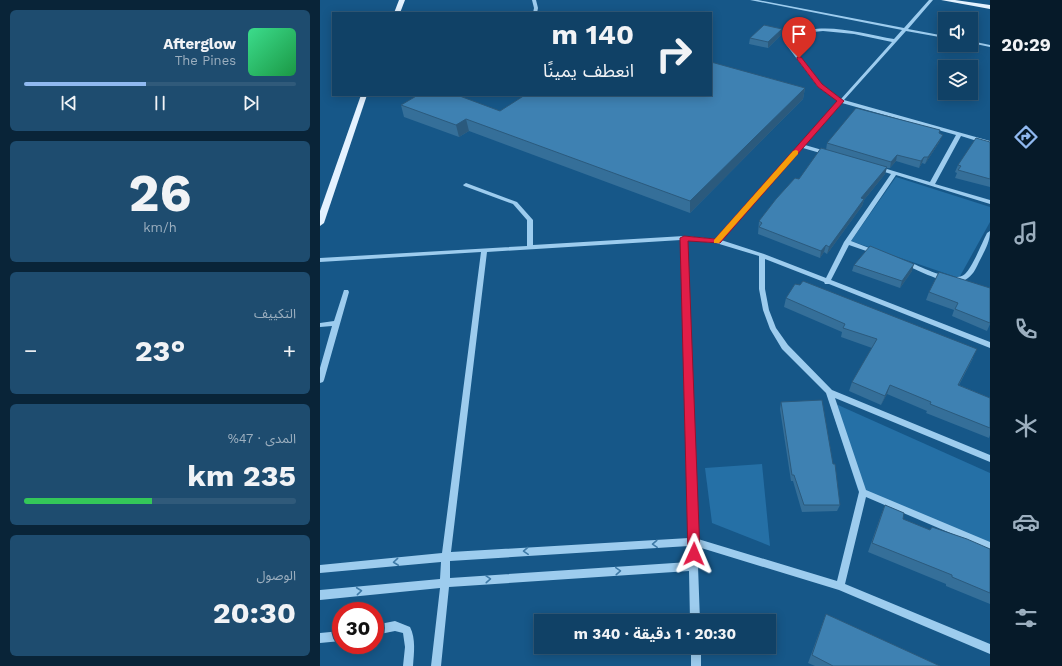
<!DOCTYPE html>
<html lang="ar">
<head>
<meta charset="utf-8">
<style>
  :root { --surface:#104166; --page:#1e4c6f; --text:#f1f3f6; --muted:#9cafbf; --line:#305a7a; --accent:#90b9f0 }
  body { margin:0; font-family:"Work Sans","Noto Sans Arabic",sans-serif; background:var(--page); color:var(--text); direction:rtl; height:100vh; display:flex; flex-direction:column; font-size:15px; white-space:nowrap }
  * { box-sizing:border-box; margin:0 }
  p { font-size:13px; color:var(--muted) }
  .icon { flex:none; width:22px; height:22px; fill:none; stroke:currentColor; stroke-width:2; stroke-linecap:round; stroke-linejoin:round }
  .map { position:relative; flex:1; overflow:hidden; direction:ltr }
  .drawer { display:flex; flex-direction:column; gap:10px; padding:10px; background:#092438; width:320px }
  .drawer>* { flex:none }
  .banner { position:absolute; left:12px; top:12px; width:380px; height:84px; border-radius:0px; box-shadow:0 2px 10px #0003,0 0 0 1px var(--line); direction:rtl; background:#104166; color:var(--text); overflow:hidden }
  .controls { position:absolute; left:618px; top:12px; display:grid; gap:8px }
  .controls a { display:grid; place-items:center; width:40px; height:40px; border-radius:0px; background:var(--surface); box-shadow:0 2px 10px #0003,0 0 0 1px var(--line); font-size:20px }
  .speed { position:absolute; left:12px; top:602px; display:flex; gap:8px; font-size:20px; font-weight:700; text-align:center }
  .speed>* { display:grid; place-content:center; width:52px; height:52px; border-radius:50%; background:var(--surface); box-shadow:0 2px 10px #0003,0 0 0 1px var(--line); line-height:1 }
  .speed .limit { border:6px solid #d22; background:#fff; color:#111 }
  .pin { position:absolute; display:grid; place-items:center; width:34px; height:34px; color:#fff; margin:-41px -17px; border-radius:50% 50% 50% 0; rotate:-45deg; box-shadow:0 0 4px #0007 }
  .pin .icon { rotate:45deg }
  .me { position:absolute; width:44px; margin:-22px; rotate:1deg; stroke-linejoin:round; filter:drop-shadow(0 0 3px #0008) }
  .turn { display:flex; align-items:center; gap:14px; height:84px; padding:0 12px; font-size:18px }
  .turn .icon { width:52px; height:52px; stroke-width:2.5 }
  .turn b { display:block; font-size:28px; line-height:34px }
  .big { font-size:30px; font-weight:700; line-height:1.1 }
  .drawer .widget { flex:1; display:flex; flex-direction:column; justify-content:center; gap:6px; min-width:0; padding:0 14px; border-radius:6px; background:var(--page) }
  .drawer .dial { align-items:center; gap:0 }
  .dial b { font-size:52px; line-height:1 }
  .song { display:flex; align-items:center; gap:12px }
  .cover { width:48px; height:48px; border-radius:6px; background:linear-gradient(135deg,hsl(150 70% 55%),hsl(140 70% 35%)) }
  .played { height:4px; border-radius:2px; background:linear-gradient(90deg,var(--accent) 45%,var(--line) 45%) }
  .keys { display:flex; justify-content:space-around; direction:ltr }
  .heat { display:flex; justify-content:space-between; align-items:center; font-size:22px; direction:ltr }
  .charge { height:6px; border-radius:3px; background:linear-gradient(90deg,#34c759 47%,var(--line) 0) }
  .trip { position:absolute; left:214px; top:614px; width:242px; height:40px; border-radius:0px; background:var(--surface); box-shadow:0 2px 10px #0003,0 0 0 1px var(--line); font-weight:700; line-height:40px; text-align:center; direction:rtl }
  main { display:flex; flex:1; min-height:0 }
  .tab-bar { display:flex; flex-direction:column; width:72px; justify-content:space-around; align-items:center; background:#061a29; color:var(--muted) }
  .tab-bar .icon { width:28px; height:28px }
  .tab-bar .active { color:var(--accent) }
  .tab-bar b { font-size:18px; color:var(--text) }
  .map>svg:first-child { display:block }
  .green { fill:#2570a6 }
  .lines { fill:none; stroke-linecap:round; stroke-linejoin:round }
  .minor { fill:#9dccee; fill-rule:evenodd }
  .major { fill:#e4f2ff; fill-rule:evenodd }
  .wall { fill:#356f99 }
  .shaded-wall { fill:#2b5a7d }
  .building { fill:#3e81b2; stroke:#2b5a7d }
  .oneway { stroke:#3e7aa7 }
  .route { fill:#e11d48; stroke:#92132f }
  .slow { fill:#f59e0b }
</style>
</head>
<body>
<main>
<nav class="tab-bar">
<b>20:29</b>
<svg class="icon active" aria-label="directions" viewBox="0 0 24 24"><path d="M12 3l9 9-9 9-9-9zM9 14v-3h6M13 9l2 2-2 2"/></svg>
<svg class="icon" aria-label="music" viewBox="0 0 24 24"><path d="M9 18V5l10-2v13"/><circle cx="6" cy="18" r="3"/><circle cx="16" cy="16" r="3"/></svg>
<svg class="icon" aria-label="phone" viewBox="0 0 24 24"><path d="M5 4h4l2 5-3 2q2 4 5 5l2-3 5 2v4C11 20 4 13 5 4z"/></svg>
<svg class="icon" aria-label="climate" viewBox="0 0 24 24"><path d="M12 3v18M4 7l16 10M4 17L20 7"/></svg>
<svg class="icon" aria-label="car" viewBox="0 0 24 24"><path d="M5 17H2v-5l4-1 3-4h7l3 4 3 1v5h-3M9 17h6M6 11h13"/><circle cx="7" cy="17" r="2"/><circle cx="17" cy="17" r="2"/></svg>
<svg class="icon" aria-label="filters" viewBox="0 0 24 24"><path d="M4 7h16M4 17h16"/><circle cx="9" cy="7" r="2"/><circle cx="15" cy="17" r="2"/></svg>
</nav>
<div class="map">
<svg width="670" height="666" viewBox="0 0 670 666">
  <rect width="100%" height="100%" fill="#165788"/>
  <g class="green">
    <path d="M576 177 670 207V222L639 278 531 241Z"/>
    <path d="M509 401 670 473V543L538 490Z"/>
    <path d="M442 464 450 546 392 523 385 468Z"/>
  </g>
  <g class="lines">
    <g class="minor">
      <path d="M212 0H216L218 8 217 13H213L214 8Z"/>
      <path d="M430 0H438L584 28 609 0H613L588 29 625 36V38L586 31 524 100 670 141V145L641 136 615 184 670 200V204L576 175 531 241 557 251 558 252 555 254 529 245 511 280 670 342V348L509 284H505L504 282 445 259V289L449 310 456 328 468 345 512 390 670 455V462L515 398 546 490 670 542V550L546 497 525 584 670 644V654L519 590 378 547V566L380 621H370L369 571 129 587 121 666H111L120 588 0 600V590L120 579 121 562 0 573V565L122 553 161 252 0 262V258L207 246V220L193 204 144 186 143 185 146 183 197 202 213 220V245L364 236 395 239 518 101 498 87 465 43V41C469 39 472 35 476 34 503 21 545 34 574 39L582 30ZM503 31 534 34 572 42 521 99 502 85 469 42C481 33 489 32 503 31ZM522 103 636 135 610 182 557 166 555 167V169L571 174 524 242 506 278 444 254 401 240 483 148 507 155 509 154V152L485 145ZM361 240 369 538 131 552 167 252ZM367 240 396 243 439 256V289L443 310 450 329 462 349 506 393 539 492 517 581 378 539ZM369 546V562L130 578V561Z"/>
      <path d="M651 41 670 45V47L651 43Z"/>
      <path d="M670 231C670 242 665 250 660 260 657 266 654 274 648 278 634 290 599 271 584 264L583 263 586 261C599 265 633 285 645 274 652 268 662 243 667 233Z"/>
      <path d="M24 290H28L29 292 4 380 3 382 0 383V368L12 326 0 327V323L14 321Z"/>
      <path d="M75 621 90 627C96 639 94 653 93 666H83L85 647 83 633 75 631 55 635V625Z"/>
      <path d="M21 631V641L0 643V633Z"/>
      <rect x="371" y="647" width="10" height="19"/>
    </g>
    <g class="major">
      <path d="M79 0H85L80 13H74Z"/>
      <path d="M621 0H635L670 5V9Z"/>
      <path d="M41 95H47L4 223 0 226V211Z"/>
    </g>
  </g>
  <g class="wall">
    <path d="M461 35 448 48 429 44 430 38Z"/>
    <path d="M485 88 483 99 370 213 149 131 139 137 84 117 81 105 180 111Z"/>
    <path d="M620 130 619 134 620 141 605 164 602 163 599 168 576 161 570 168H567L565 174 544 200 542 206 507 254 504 252 500 258 438 234 439 221 506 150 507 143Z"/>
    <path d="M670 142V187L635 178 637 173 635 172 638 165Z"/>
    <path d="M534 265 592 271 580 288 532 271Z"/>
    <path d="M670 288V324L667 331 632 316 634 310 606 300 609 292Z"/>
    <path d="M466 298 653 358 639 385 670 398V435L669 438 606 413 607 411 567 394 561 405 529 391 532 382 552 348 521 337 522 332 464 307Z"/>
    <path d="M461 402 520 505 517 511 482 512 473 481H471L460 409Z"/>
    <path d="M565 505 583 519 610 530 670 549V604L626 586V584L548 552 561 515Z"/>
    <path d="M506 614 620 666H495L488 663Z"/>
  </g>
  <g class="shaded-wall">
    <path d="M462 29 461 35 448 48V42Z"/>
    <path d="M485 88 483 99 370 213V201Z"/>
    <path d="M146 119 149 131 139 137 136 125Z"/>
    <path d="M623 135 620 141 605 164 608 157Z"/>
    <path d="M577 155 576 161 570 168 571 162Z"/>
    <path d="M604 157 602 163 599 168 601 161Z"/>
    <path d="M567 167 565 174 544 200 542 206 507 254 509 247 541 198Z"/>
    <path d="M506 245 504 252 500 258 501 251Z"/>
    <path d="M594 264 592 271 580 288 582 281Z"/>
    <path d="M570 385 567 394 561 405 565 396Z"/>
  </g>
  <g class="building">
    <path d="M444 25 462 29 448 42 430 38Z"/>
    <path d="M391 62 485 88 370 201 146 119 136 125 81 105 98 95H137L180 111 205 95H391Z"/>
    <path d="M536 108 620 130 619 133 623 135 608 157H604L601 161 577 155 571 162 507 143Z"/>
    <path d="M656 138 670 142V179L638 170 641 166 638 165Z"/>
    <path d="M501 148 567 167 541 198 544 199 509 247 506 245 501 251 439 227 442 223 439 221 456 199 475 178 479 179Z"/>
    <path d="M550 246 594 264 582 281 534 265Z"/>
    <path d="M619 272 670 288V323L635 309 638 303 609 292Z"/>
    <path d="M483 281 657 349 638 385 670 398V428L610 404 611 402 570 385 565 396 532 382 557 339 523 328 525 324 466 298 475 284 480 285Z"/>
    <path d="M502 400 513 464H515L520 505H484L474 475H472L461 402Z"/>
    <path d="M565 505 584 513 583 519 610 530 612 527 647 539 670 549V593L632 577V575L552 543Z"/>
    <path d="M506 614 620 666H513L492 655Z"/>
  </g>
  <defs><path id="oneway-chevron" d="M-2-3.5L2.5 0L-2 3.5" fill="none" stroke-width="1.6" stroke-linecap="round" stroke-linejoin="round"/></defs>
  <g class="oneway">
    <use href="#oneway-chevron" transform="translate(335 544) rotate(177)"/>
    <use href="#oneway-chevron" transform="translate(206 551) rotate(177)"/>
    <use href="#oneway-chevron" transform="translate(76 562) rotate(174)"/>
    <use href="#oneway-chevron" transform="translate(298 571) rotate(-4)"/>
    <use href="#oneway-chevron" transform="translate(168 579) rotate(-4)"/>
    <use href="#oneway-chevron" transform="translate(39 591) rotate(-6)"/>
  </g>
  <path class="route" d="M477 57H481L502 84 524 101 400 243 368 241 380 554 378 558 374 559 370 558 368 554 360 238 364 236 395 239 517 101 498 87 477 59Z"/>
  <path class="slow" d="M476 150 478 151V154L399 243H394V240L473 151Z"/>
</svg>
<div class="controls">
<a><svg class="icon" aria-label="sound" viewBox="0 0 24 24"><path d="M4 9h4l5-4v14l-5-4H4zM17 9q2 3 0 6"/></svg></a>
<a><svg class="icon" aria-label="layers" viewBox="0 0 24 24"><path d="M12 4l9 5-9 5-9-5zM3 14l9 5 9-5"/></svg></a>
</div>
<div class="speed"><div class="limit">30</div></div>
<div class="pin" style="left:479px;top:58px;background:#d93025"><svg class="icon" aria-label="arrive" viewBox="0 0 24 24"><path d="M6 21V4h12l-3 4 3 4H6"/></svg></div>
<svg class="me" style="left:374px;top:554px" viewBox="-20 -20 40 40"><path d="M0-17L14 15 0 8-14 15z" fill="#e11d48" stroke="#fff" stroke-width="4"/></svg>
<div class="trip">20:30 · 1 دقيقة · 340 m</div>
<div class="banner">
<div class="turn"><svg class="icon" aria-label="right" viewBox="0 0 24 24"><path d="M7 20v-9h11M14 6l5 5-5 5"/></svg><div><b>140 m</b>انعطف يمينًا</div></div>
</div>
</div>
<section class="drawer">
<div class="widget">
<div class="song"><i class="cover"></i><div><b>Afterglow</b><p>The Pines</p></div></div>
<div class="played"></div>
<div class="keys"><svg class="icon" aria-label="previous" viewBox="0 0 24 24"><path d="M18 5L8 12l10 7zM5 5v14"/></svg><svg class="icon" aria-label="pause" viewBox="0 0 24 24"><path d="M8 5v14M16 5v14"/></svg><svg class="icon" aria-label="next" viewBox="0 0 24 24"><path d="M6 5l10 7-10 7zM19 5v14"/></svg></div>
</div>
<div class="widget dial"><b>26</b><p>km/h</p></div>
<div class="widget"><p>التكييف</p>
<div class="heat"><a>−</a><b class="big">23°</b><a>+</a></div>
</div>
<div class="widget"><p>المدى · 47%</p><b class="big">235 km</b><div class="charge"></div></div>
<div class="widget"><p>الوصول</p><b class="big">20:30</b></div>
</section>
</main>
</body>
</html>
